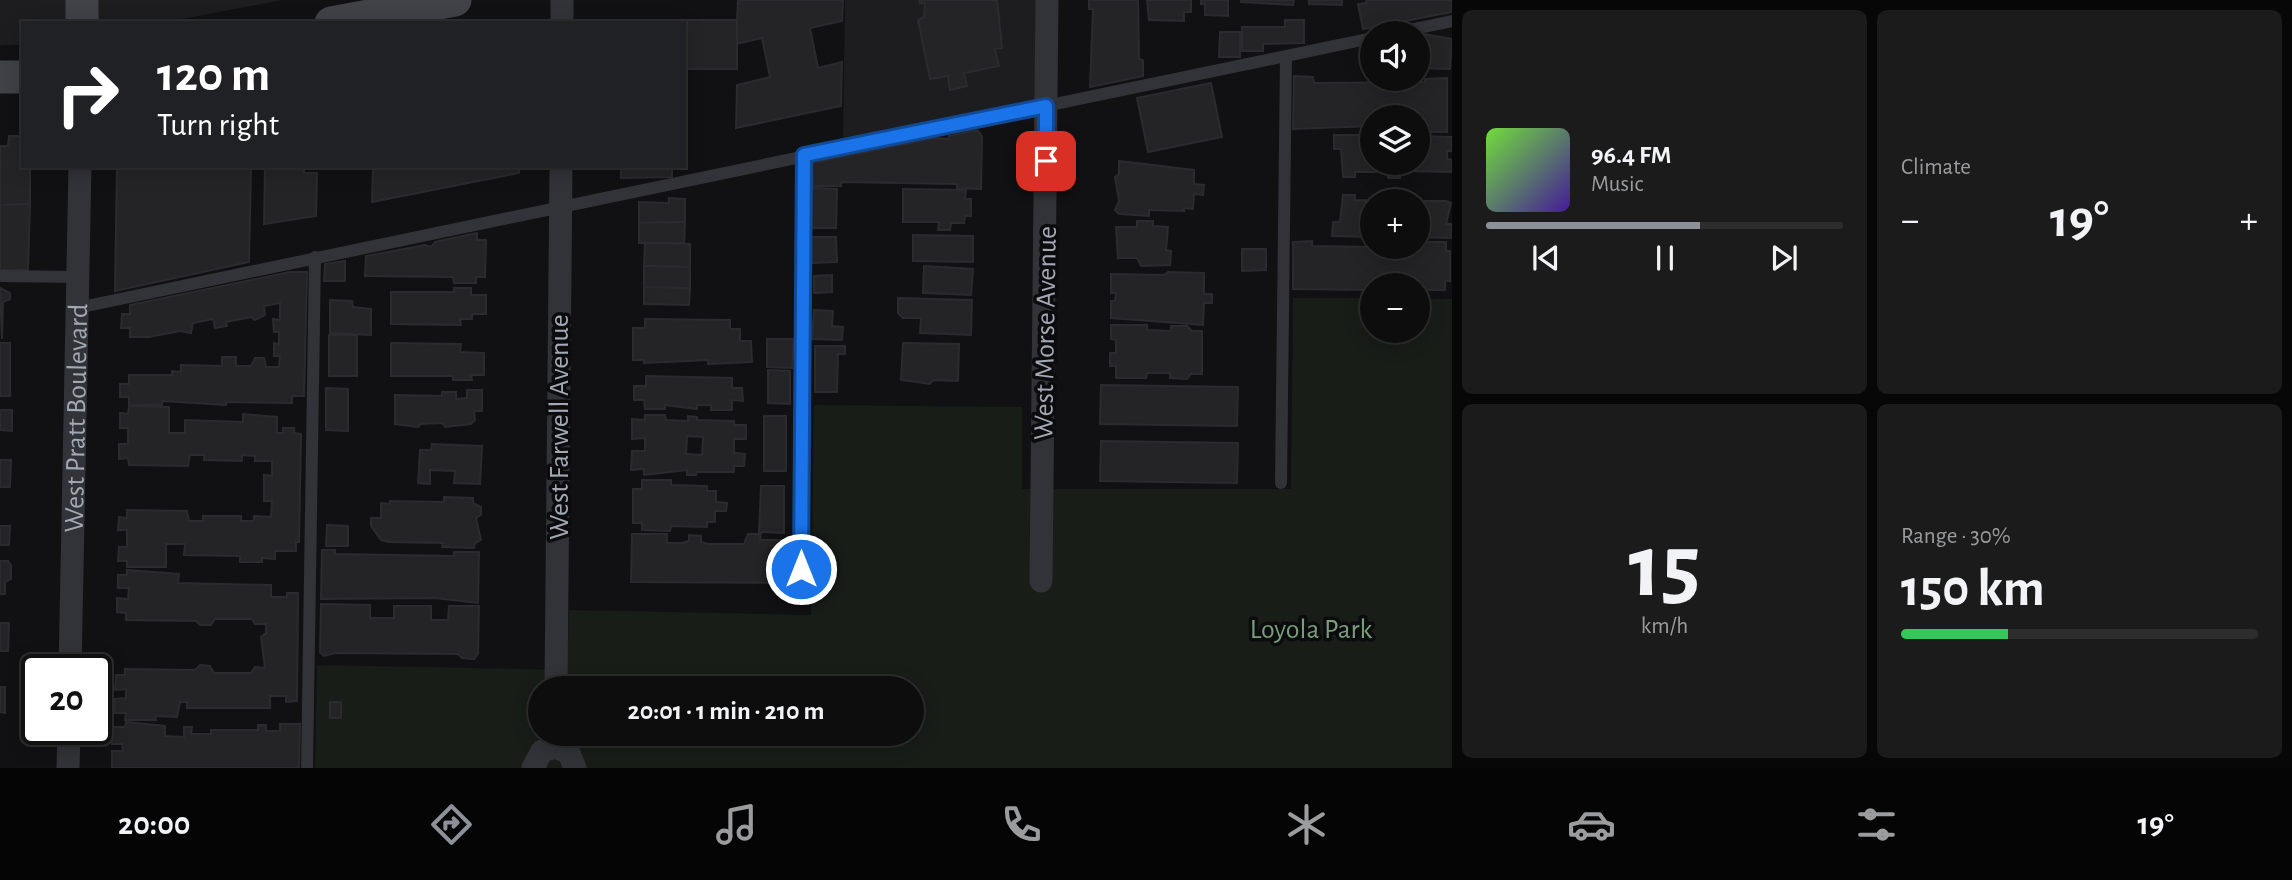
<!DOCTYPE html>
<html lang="en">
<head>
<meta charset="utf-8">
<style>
  :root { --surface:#0d0d0e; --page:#1b1b1c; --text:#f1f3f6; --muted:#9a9c9e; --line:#2d2d2e; --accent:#8c9099 }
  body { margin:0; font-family:"Alegreya Sans",sans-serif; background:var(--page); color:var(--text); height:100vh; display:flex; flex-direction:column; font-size:26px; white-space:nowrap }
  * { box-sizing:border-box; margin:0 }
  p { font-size:23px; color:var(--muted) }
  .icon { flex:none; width:38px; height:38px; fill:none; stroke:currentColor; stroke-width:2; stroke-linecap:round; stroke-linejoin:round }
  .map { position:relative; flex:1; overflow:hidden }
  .sheet { display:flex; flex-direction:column; gap:10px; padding:10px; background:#070708; width:840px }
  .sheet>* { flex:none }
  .hud { position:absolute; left:21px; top:21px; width:665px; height:147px; border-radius:0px; box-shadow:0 4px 18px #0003,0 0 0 2px var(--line); background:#202124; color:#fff; overflow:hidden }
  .controls { position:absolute; left:1360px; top:21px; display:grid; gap:14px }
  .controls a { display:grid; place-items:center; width:70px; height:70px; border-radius:50%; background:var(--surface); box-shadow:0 4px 18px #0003,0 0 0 2px var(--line); font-size:35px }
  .speed { position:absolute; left:21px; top:654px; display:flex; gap:14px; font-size:35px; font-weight:700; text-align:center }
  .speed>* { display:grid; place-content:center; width:91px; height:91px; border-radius:50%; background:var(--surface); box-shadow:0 4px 18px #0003,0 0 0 2px var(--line); line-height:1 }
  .speed .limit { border:4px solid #111; border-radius:10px; background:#fff; color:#111 }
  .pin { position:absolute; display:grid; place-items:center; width:60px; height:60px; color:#fff; margin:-30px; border-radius:14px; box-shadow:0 4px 10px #0006 }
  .me { position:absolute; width:77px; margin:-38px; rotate:0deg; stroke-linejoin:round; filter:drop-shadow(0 0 5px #0008) }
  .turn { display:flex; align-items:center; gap:24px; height:147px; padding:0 21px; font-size:32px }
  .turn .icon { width:91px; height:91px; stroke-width:2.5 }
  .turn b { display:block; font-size:49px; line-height:60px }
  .big { font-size:52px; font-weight:700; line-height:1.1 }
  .sheet .card { flex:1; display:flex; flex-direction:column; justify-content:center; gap:10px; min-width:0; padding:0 24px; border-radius:10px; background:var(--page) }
  .sheet .dial { align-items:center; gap:0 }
  .dial b { font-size:91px; line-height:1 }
  .song { display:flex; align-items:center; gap:21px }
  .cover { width:84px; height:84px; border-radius:10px; background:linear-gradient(135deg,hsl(100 70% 55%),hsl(260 70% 35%)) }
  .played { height:7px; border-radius:4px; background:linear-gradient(90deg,var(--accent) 60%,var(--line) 60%) }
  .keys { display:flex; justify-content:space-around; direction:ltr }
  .heat { display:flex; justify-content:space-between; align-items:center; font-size:38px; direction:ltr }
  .charge { height:10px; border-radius:5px; background:linear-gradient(90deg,#34c759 30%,var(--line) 0) }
  .sheet .tiles { flex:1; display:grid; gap:10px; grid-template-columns:repeat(2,1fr) }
  .trip { position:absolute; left:528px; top:676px; width:396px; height:70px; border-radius:35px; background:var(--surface); box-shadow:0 4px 18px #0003,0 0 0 2px var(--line); font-weight:700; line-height:70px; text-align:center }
  .dock { display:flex; height:112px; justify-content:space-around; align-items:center; background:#050506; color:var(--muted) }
  .dock .icon { width:49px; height:49px }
  .dock .selected { color:var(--accent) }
  .dock b { font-size:32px; color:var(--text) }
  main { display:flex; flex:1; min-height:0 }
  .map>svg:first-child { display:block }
  .built { fill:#1d1d20 }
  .green { fill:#181d18; fill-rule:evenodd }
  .building { fill:#242427; stroke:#2b2b2f; stroke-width:2; fill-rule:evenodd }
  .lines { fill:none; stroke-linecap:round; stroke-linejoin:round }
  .lane { stroke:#323338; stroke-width:12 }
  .street { stroke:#323338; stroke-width:23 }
  .secondary { stroke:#404248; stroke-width:33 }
  .route-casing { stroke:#114b97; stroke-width:18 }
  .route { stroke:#1a73e8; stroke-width:12 }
  .labels { text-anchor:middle; stroke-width:7; stroke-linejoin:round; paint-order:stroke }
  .street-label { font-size:28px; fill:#a2a8b4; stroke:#0c0c0e }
  .park-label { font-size:28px; fill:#799f7a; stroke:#0c0c0e }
</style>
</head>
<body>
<main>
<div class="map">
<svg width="1452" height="768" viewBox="0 0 1452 768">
  <rect width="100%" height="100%" fill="#111113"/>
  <g class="built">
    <path d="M0 0H283L161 23H23V45H0Z"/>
    <path d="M845 0H1041L1040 99 843 140Z"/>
  </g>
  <path class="green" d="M1293 298H1372V331H1418V299H1452V768H315L317 665 567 670 569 610 811 615 814 405 1022 407V489H1291ZM541 688H912V733H541Z"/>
  <g class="building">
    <path d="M738 0H843L842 21 810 28 818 68 842 62 841 106 736 128 737 85 770 77 762 38 736 44Z"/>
    <path d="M919 0H997L1002 48 995 49 999 66 964 73 967 86 950 90 948 76 930 79 918 20 924 17 925 2 920 4Z"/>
    <path d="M1089 0H1138L1139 59 1143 60V76L1090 87 1093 9H1089Z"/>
    <path d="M1147 0H1191V12H1184V21L1149 20Z"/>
    <path d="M1201 0H1228V16L1205 15V4H1201Z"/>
    <path d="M1241 0H1294L1293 5 1241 2Z"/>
    <path d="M1309 0H1342V5L1309 4Z"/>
    <path d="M1366 0H1452V12L1363 29 1358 4 1367 3Z"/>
    <path d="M680 20H737V69H684V23Z"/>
    <path d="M1285 20H1304V43L1263 44V51H1242V27H1285Z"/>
    <path d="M1220 32H1240V57H1219Z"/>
    <path d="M1424 34 1452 39 1450 69 1418 68V43H1424Z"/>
    <path d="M1294 76 1313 77 1314 83 1425 82V79L1447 78V132H1423V126H1418V117H1372V126L1293 129Z"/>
    <path d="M1211 83 1222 137 1148 152 1137 98Z"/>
    <path d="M977 130 982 136 981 189 957 188V184L841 182V186H813L812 163 936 138 948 139 949 136Z"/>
    <path d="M1334 135H1372V163H1418V136L1452 137V151H1447V159L1452 160V172L1400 171V178H1388V172H1355V177H1343L1341 149H1334Z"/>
    <path d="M9 136H23V166H30V204L0 205V146H8Z"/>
    <path d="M1119 161 1194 170V184L1204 185 1203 195 1194 194 1193 209 1184 208V211L1149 210V216L1119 214 1115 210 1119 201 1115 177 1119 174Z"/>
    <path d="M117 166H251L249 262 115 291Z"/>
    <path d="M265 166H304V173H317L316 216 264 224Z"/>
    <path d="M373 166H519V173L372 202Z"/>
    <path d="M621 166H672V177L621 178Z"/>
    <path d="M812 188 837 189 836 228H811Z"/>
    <path d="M903 189 966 190 965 199H971V216H965L964 223H951L950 230H938L939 222H903Z"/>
    <path d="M1343 195H1355V200L1387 201V196H1399V201H1446L1451 203 1446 224H1452V238L1418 237V201H1372V237L1332 236 1333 222H1340Z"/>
    <path d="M669 198 685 199V222L639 223V202L669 203Z"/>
    <path d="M30 204 28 270H0V205Z"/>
    <path d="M1137 221H1153V226L1168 227 1166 250 1171 251 1170 265 1141 266 1137 258H1118L1116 227H1137Z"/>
    <path d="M685 222 684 243H639V223Z"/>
    <path d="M477 233V240H486L485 277H476V283H454L453 277 365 276 366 256 425 245 431 247 435 242Z"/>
    <path d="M913 235 973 236V262L913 261Z"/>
    <path d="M811 237H836L837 262 812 263Z"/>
    <path d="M1312 241V246L1372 247H1418L1421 246V242H1446V251H1450V281H1445V290H1418V285H1372V290L1293 289V242Z"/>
    <path d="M645 243 690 244V267L644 266Z"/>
    <path d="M1242 249H1266V270L1242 271Z"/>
    <path d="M345 261V281H324L325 264Z"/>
    <path d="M644 266 690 267V288L644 287Z"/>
    <path d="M924 266 973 269 971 295 923 293Z"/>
    <path d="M290 272H307L304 396H292V403L226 402V405L162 401V405H129V397H120V384H129V375H172V371L181 372V365L222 366V357H236V366H251L255 358H264L266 367H279L280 356H274V343L279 344V332H274L273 319 280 320V303L264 306 265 315 255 320 251 317 226 322 227 326 215 328 213 319 193 323 191 333 180 331 149 337H130V328H121L122 314H130V305Z"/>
    <path d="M1168 272 1204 273V294H1212V303H1204L1203 325 1111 318V301H1115L1116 293H1111V274L1164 275Z"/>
    <path d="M832 275V292L814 293V276Z"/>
    <path d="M644 287 690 288 689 305 644 304Z"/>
    <path d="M0 288 10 293V299L3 302 2 339Z"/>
    <path d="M454 288H471V295H486V314H472V319H460L461 325 391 324V292H454Z"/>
    <path d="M898 298 972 300 971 335 920 333 921 318H903L898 313Z"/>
    <path d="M330 300 352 301 353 307 371 309V335L330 333Z"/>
    <path d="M814 310 833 311 832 326 843 327 842 340 812 339Z"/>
    <path d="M645 319 730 320V329H740V341H751L752 362 708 364V360L644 363V360H633V328H645Z"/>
    <path d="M1111 325H1147V330L1171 331V326H1187L1192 331H1202V374H1191L1187 379 1170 378V373H1147L1146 378H1116V366H1110V353H1116V340L1111 339Z"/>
    <rect x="329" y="335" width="28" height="41"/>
    <path d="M767 339H794L792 368 767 367Z"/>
    <rect x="0" y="343" width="10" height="53"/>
    <path d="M391 343 461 344 460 352 484 353V375H471L472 380H453V376H391Z"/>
    <path d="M903 343 959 344 958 381 933 380 930 384 901 380Z"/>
    <path d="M815 346H845V354H838L837 392H815Z"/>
    <path d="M768 370 790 371V404L768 403Z"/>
    <path d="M646 376 732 378V388H742L743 401 732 400V410H711V405H697V409L665 405V409H645L644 400H634V386H646Z"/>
    <path d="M1101 385 1238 387 1237 426 1100 424Z"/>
    <path d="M326 388 348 389V431L326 430Z"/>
    <path d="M467 390H482V411H474L475 420 471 424 445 427 442 423 421 424 418 427 395 424V395L442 396V392H456V399L467 398Z"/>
    <path d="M129 406 169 407V433H185V420L243 422V414L277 417V433H283V428H294V433L301 434 299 542H296V551H275V559L262 558V562H240V556L184 555 185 544H166V567H127V561H118L119 547H127V530H118L119 517 127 518V510L187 511 189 521H203V516H241V521H254V516L271 517 272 501H264V475L272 476V461H255V456L242 455V461L204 460V455H190L188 466 129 465 128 458 119 459V444H128V428H120V413L128 414Z"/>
    <path d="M0 410H12V431L0 430Z"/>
    <path d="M645 415H665L666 420 688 421V416L697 417V420L734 421V425H746V439H734V453L745 454 744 466H734V472H697L696 475H687V470L644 475V469L631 470 632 451H645V438L632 439V419L645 420ZM687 436 703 437 702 455 686 454Z"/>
    <rect x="764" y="416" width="22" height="55"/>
    <path d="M1101 441 1238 443 1237 483 1100 481Z"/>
    <path d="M432 444 482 446 480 484 454 483 455 471 430 470V484L418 483 420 450H431Z"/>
    <path d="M0 460H11L10 487H0Z"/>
    <path d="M642 480H671V485L707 486V491H716V502L727 503 726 511H715V522H707V527L671 526 670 531 642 530V523H633V489H642Z"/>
    <path d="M761 486H784V533L759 532Z"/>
    <path d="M444 497 473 498V503L481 507V515L476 518 481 540 475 543 474 548 442 547 443 543 389 542 381 540 371 526V518H381V503L390 504V501L444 502Z"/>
    <path d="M327 525 348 526V546H326Z"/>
    <path d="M0 526H10L9 545H0Z"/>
    <path d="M632 534H667V543H682L689 541V535L701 536V542L708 544H744L748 534H761L760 540H788L787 583 631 582Z"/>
    <path d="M322 550H335V554L454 556V552H479L478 603 435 598 321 599Z"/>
    <path d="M0 561H8L11 565V579L5 582V594H0Z"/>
    <path d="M127 570 179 574 178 583 271 585V597H287V593H298L297 701 286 702V696H270V708H187V702H180L177 717 155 716 156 720H125L126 713H115V699L126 698V689L115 690 116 675H125V669L195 670 200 665 210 666 214 673H251L255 667 265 668 261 637 266 633V624H255L252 619H215L211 625H200L196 621 126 620V613L117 612V598L128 599 129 588H118V575H127Z"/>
    <path d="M321 604 370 605V618H394V606H431V620H448L449 606H479L478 654 474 659 462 658 458 654 335 653 324 656 320 652Z"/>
    <path d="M0 623H9L8 651H0Z"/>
    <path d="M0 687H5V713L0 712Z"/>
    <rect x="330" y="702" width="11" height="16"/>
    <path d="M126 722 165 726V736L184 737V727H192L191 734H211V730H258V725H266V731H280V724H300L299 768H112V751H123L122 744H112V727H125Z"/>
  </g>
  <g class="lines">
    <g class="lane">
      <path d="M1395 33 1452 21"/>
      <path d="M0 276 78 277"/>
      <path d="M77 308 1372 38"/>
      <path d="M1281 483 1286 57"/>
      <path d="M801 597 804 155"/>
      <path d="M307 768 315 257"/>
    </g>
    <g class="street">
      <path d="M562 23V0"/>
      <path d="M1041 581 1047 0"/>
      <path id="s1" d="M70 670 80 166"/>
      <path d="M556 688 561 166"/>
      <path d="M68 768 69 730"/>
      <path d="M533 768 542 751 556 747 569 753 575 768"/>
    </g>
    <g class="secondary">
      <path d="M82 23V0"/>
      <path d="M331 23 455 0"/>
      <path d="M0 77H23"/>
    </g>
  </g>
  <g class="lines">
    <defs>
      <path id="route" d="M801 569 804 155 1046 106V161"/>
    </defs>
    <use href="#route" class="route-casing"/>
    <use href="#route" class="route"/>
  </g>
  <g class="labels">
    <g class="street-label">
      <text transform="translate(1044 333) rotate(-89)" y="10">West Morse Avenue</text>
      <text dy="10" stroke="none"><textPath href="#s1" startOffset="252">West Pratt Boulevard</textPath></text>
      <text transform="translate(558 427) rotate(-90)" y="10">West Farwell Avenue</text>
    </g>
    <g class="park-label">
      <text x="1311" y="638">Loyola Park</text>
    </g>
  </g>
</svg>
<div class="controls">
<a><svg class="icon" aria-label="sound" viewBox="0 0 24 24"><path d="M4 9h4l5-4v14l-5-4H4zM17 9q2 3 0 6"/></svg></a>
<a><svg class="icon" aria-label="layers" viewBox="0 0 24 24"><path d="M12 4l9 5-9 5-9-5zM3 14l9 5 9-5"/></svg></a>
<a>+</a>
<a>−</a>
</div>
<div class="speed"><div class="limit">20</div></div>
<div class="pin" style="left:1046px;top:161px;background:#d93025"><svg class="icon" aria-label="arrive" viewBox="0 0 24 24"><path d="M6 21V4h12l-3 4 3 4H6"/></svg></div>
<svg class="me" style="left:801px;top:569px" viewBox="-20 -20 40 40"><circle r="17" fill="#1a73e8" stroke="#fff" stroke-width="3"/><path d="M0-11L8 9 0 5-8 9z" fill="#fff"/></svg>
<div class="trip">20:01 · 1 min · 210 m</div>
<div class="hud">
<div class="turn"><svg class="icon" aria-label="right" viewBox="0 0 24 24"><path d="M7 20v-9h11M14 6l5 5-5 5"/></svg><div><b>120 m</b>Turn right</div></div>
</div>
</div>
<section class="sheet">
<div class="tiles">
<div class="card">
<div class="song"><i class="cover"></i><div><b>96.4 FM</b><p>Music</p></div></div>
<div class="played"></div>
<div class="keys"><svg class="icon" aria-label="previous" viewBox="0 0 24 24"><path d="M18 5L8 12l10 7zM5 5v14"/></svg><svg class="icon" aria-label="pause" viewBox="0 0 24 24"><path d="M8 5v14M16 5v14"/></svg><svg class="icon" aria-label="next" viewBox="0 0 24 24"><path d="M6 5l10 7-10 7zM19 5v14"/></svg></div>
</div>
<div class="card"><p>Climate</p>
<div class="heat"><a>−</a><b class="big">19°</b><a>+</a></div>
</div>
<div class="card dial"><b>15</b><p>km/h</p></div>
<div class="card"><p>Range · 30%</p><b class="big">150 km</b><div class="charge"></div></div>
</div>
</section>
</main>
<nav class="dock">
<b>20:00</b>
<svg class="icon selected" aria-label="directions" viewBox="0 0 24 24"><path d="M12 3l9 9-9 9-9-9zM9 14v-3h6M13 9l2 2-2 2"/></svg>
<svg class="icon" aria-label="music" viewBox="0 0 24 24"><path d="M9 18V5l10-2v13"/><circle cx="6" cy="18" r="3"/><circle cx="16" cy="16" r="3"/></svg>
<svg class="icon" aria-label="phone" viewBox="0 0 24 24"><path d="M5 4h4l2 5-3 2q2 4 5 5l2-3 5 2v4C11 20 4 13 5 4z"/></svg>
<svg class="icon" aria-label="climate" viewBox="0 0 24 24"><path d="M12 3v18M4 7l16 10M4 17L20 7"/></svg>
<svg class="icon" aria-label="car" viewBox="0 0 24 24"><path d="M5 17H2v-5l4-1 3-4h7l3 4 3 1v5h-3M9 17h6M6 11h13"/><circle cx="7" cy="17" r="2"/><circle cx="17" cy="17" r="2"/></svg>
<svg class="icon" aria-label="filters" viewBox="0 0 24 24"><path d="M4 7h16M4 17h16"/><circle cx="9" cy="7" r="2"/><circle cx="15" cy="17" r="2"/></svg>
<b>19°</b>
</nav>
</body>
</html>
